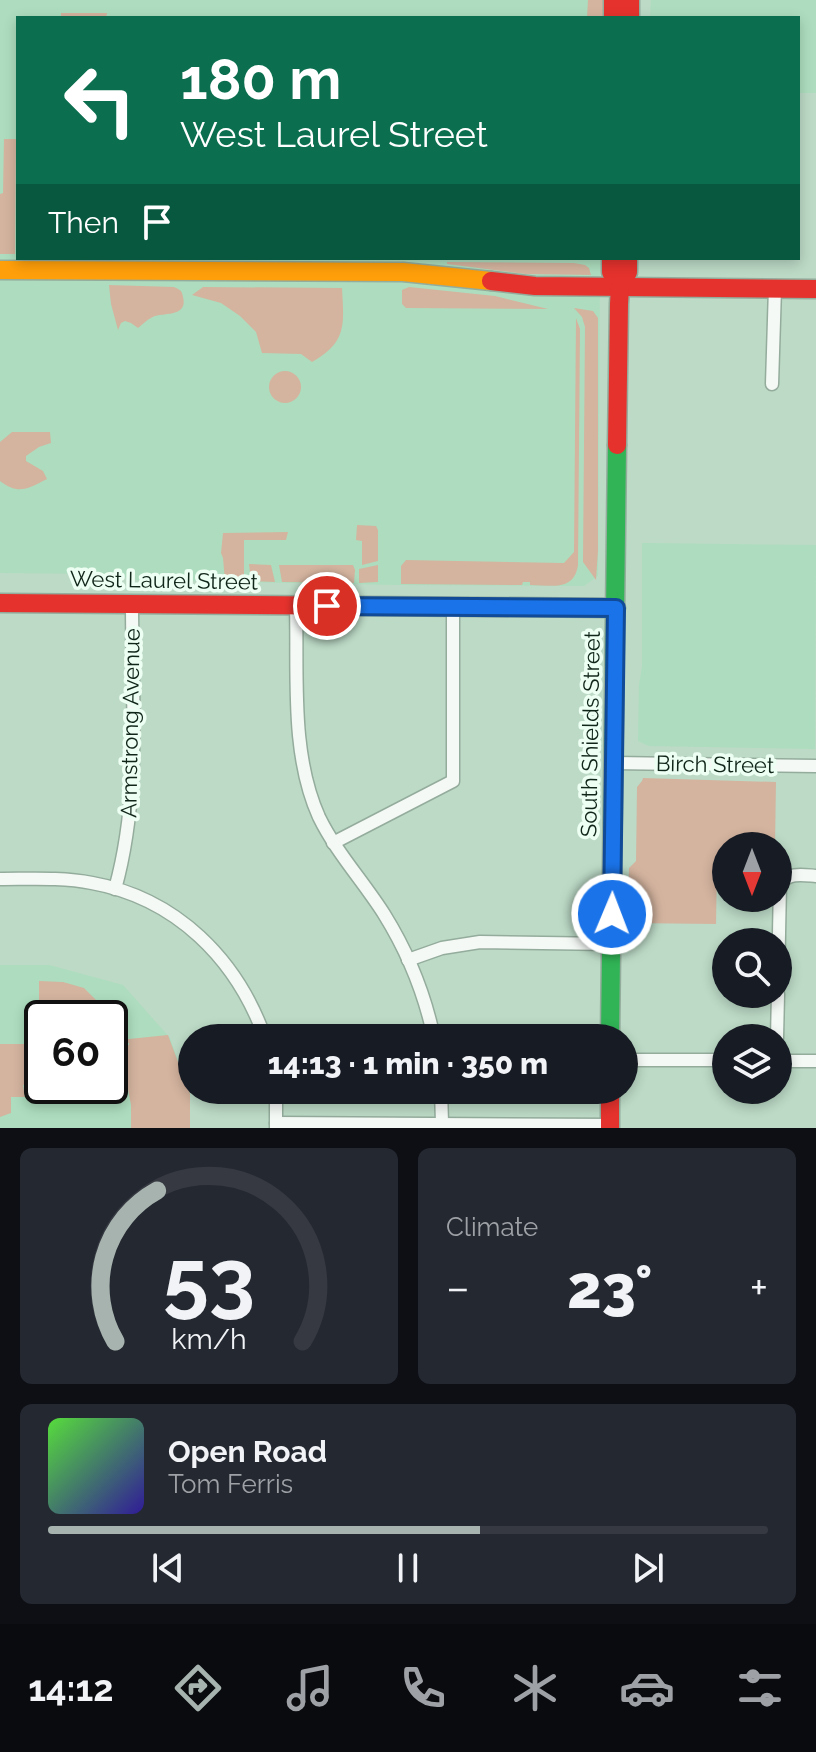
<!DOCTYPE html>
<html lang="en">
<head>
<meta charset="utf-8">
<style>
  :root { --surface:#171b24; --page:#242831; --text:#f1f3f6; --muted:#9ea1a6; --line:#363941; --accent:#a7b3ae }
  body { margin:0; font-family:Raleway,sans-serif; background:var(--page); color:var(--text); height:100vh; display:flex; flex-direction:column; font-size:30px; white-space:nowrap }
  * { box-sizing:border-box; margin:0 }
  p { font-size:26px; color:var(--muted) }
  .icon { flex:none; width:44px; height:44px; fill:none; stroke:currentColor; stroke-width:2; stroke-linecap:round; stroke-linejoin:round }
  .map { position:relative; height:1128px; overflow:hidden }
  .side { display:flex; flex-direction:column; gap:20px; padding:20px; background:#0d0f14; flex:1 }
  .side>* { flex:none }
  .hud { position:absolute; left:16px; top:16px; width:784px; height:244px; border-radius:0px; box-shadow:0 4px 12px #0003; background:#0b6e4f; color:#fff; overflow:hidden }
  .needle { width:52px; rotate:180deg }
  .controls { position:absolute; left:712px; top:832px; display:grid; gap:16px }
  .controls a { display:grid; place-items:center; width:80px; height:80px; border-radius:50%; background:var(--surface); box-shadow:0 4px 12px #0003; font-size:40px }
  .speed { position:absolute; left:24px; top:1000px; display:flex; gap:16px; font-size:40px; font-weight:700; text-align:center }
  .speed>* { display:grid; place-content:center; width:104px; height:104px; border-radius:50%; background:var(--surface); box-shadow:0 4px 12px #0003; line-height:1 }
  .speed .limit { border:4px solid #111; border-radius:12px; background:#fff; color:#111 }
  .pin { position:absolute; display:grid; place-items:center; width:68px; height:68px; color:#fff; margin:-34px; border:4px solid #fff; border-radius:50%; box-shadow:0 2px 8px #0007 }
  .me { position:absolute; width:88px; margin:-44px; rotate:1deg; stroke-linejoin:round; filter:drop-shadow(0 0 6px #0008) }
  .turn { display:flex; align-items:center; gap:28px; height:168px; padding:0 32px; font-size:36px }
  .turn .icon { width:104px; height:104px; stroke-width:2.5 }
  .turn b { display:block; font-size:56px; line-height:68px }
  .then { display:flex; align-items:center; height:76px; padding:0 32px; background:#0003; gap:16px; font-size:30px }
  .big { font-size:60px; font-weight:800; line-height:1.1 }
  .side .widget { flex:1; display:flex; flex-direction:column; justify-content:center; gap:12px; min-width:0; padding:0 28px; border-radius:12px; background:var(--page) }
  .side .dial { align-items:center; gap:0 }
  .dial svg { height:208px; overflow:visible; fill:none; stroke:var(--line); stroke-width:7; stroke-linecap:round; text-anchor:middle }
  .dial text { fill:var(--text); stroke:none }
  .song { display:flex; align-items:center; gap:24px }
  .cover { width:96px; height:96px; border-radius:12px; background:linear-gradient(135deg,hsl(110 70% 55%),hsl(250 70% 35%)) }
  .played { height:8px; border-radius:4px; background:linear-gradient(90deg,var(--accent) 60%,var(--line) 60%) }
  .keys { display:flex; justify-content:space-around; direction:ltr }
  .heat { display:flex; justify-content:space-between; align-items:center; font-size:44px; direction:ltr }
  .side .tiles { flex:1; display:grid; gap:20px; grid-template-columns:1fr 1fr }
  .widget:last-child { grid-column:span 2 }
  .trip { position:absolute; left:178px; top:1024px; width:460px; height:80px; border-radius:40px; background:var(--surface); box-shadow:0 4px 12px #0003; font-weight:800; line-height:80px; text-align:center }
  .dock { display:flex; height:128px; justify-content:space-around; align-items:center; background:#090b0e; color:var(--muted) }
  .dock .icon { width:56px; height:56px }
  .dock .current { color:var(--accent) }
  .dock b { font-size:36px; color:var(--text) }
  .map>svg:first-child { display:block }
  .built { fill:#adddbe; fill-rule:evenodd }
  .green { fill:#d4b49f }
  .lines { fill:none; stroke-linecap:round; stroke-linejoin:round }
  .street-casing { stroke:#94ac9c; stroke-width:15 }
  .fast-casing { stroke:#94ac9c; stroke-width:21 }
  .slow-casing { stroke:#94ac9c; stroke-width:21 }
  .jam-casing { stroke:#94ac9c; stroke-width:21 }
  .street { stroke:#f5f9f6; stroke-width:12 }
  .fast { stroke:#30b455; stroke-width:18 }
  .slow { stroke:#ff9f0a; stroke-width:18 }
  .jam { stroke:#e5322d; stroke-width:18 }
  .route-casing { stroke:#114b97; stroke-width:20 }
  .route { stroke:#1a73e8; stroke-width:14 }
  .labels { text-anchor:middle; stroke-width:7; stroke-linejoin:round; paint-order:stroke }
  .street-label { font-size:22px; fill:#0f2518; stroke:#edfef2 }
</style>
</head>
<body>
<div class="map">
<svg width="816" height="1128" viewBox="0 0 816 1128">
  <rect width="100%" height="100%" fill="#bcdac6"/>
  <g class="built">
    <path d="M0 0H603L602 18H18V258H600L598 576 584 586 401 585 136 580 112 574 0 573Z"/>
    <path d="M651 0H816V93H798V18H650Z"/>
    <path d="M642 543 816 545 815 749 649 746 638 741 639 685 642 667Z"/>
    <path d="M0 965H49L123 985 170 1038 190 1094V1128H0ZM42 1018H110V1086H42Z"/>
  </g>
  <g class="green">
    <path d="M588 0H603V18H587Z"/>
    <path d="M61 13H107L106 18H61Z"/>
    <path d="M4 139H16L15 254H0V194L3 193Z"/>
    <path d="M447 262 574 263 585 265 589 268 591 275 526 274 447 264Z"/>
    <path d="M109 285 174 287C180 290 182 290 183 297 188 316 166 313 155 316 149 318 143 324 138 328L131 323 125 321 121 323 118 330 111 304Z"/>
    <path d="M203 287 342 288C344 325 347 342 312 362L301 354 262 353 256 332 240 316 221 303 192 295Z"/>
    <path d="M409 287 495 296 548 309 406 308 402 304V290Z"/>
    <path d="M574 308 593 311 598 318V551L596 580 583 562 585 327 582 317Z"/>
    <path d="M576 318 580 329 578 565C574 592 551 585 530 585V582H523L522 585 401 584V566L406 560 564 563 574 552Z"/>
    <circle cx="285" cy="387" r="16"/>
    <path d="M12 432H50L51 443 39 447 26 456V461L43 471 47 479C28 489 18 495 0 481V442Z"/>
    <path d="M357 525 376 526 378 530V561L362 565V541L356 540Z"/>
    <path d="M288 532 286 540H244V582L225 581 223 558 221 553 223 533Z"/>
    <path d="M249 564 271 565 275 582 251 581Z"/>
    <path d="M279 565H353L355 570 354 583 282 582Z"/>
    <path d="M378 565V582L359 583V569Z"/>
    <path d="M643 778 776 782 775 846H726V868H717L716 924 627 923 629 868 636 861 637 787 642 781Z"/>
    <path d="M39 981 63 982 84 988 100 1004V1018L39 1019Z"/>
    <path d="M168 1035 190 1094V1128H131V1105L120 1046 129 1045V1043L120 1041 119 1040Z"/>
    <path d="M0 1044H28L29 1047 34 1046V1075L32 1084 23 1085 25 1097H11V1113L0 1117Z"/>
  </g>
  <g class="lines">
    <defs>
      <g id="street">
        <path d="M772 384 775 288"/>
        <path d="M296 605C298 674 290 753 319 817 336 852 363 881 384 914 407 951 425 995 434 1038"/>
        <path d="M614 763 816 766"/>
        <path d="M333 843 453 781V607"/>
        <path d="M0 879C30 879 62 877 92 883 176 898 237 959 265 1038"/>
        <path d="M115 889C141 796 132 698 132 603"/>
        <path d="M408 960 442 948 480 942 611 944"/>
        <path d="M778 983 780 884C789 872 803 875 816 876"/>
        <path d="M777 1038 778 994"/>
        <path d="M624 1060H726"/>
        <path d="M778 1061H816"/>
        <path d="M276 1090V1128"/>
        <path d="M441 1090 442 1123"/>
        <path d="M276 1123 610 1125"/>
      </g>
      <path id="fast" d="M610 1038 617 445"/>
      <path id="slow" d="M0 270 403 272 491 281"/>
      <g id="jam">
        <path d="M613 0V18"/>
        <path d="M630 0V18"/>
        <path d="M611 258V272L620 287"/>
        <path d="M491 281 535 286 816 289"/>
        <path d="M617 445 619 304 620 287 628 272V258"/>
        <path d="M0 603 616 608"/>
        <path d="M610 1090V1128"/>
      </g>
    </defs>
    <use href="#street" class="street-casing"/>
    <use href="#fast" class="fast-casing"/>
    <use href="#slow" class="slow-casing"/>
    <use href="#jam" class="jam-casing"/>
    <use href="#street" class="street"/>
    <use href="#fast" class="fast"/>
    <use href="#slow" class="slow"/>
    <use href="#jam" class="jam"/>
  </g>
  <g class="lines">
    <defs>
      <path id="route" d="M327 606 616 608 612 914"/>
    </defs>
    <use href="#route" class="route-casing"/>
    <use href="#route" class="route"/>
  </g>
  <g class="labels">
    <g class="street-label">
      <text transform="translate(164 580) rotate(1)" y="8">West Laurel Street</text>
      <text transform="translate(130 723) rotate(-89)" y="8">Armstrong Avenue</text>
      <text transform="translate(590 734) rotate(-89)" y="8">South Shields Street</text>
      <text transform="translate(715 764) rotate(1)" y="8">Birch Street</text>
    </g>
  </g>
</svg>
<div class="controls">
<a><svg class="needle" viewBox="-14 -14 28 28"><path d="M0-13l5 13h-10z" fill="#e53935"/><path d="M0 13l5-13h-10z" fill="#9ea1a6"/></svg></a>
<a><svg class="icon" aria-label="search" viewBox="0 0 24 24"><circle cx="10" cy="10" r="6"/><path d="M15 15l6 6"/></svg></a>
<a><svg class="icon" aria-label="layers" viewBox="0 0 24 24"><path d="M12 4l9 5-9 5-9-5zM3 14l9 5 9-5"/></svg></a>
</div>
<div class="speed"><div class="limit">60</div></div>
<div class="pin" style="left:327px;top:606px;background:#d93025"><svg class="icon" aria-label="arrive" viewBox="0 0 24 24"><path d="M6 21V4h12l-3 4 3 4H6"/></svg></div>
<svg class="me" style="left:612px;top:914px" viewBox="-20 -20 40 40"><circle r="17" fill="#1a73e8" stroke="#fff" stroke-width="3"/><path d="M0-11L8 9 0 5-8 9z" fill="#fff"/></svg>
<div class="trip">14:13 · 1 min · 350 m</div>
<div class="hud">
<div class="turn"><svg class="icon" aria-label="left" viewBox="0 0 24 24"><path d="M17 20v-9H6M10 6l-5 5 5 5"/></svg><div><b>180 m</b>West Laurel Street</div></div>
<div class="then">Then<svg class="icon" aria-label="arrive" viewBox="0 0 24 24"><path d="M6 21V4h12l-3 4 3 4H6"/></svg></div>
</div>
</div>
<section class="side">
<div class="tiles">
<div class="widget dial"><svg viewBox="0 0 100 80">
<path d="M14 69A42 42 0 1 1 86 69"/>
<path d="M14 69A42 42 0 0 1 30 11" stroke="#a7b3ae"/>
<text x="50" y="56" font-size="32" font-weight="700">53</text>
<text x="50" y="72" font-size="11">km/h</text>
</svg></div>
<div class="widget"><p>Climate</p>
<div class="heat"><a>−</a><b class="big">23°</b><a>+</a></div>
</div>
<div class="widget">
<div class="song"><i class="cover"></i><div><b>Open Road</b><p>Tom Ferris</p></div></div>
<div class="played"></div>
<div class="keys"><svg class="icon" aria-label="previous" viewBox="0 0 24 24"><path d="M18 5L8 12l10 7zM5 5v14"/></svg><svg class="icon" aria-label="pause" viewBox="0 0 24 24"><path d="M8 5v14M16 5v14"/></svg><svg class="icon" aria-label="next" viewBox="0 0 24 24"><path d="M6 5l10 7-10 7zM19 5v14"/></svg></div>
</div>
</div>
</section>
<nav class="dock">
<b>14:12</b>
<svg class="icon current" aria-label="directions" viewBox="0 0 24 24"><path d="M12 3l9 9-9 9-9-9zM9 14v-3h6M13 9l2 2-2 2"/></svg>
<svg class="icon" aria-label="music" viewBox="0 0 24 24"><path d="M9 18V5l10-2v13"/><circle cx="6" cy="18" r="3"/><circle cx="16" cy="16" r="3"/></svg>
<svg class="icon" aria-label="phone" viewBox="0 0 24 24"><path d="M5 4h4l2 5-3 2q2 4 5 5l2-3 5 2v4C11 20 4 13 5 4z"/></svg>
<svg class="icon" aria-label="climate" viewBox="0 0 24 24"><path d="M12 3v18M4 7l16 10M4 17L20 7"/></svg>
<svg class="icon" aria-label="car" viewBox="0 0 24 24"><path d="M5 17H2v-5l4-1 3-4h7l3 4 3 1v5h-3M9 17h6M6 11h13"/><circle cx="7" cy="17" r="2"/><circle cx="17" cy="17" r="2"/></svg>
<svg class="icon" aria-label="filters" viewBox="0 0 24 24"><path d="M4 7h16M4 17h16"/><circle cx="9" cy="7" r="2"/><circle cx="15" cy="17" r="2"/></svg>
</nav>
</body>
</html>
